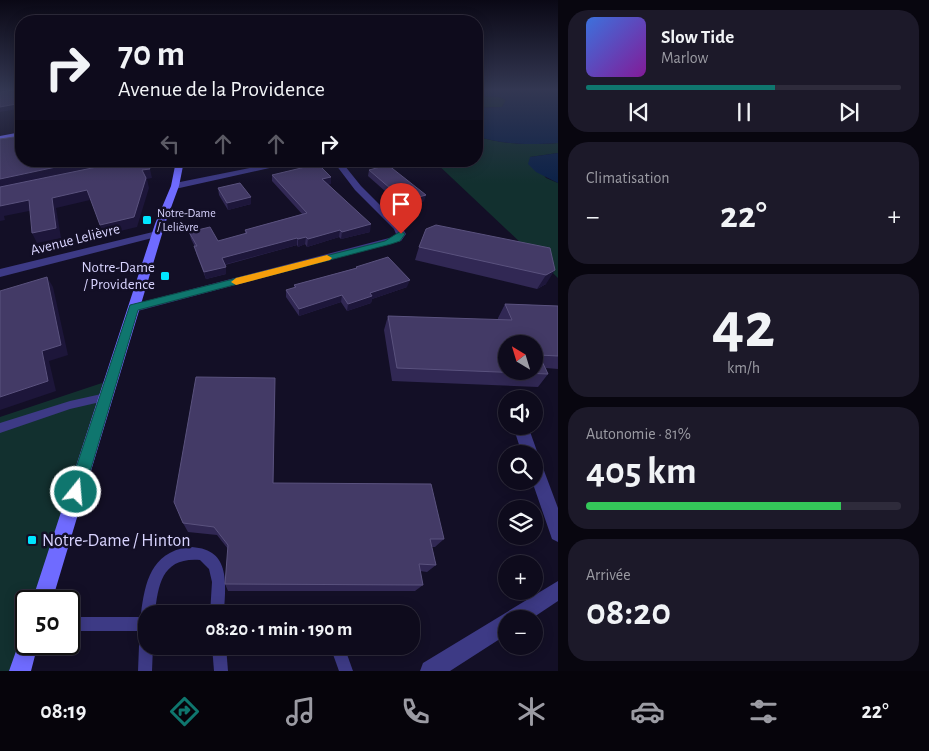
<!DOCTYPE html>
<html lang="fr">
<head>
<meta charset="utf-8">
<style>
  :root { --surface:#0e0b1c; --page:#1c1929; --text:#f1f3f6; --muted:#9b9ba3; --line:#2e2b3b; --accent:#0f766e }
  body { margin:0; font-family:"Alegreya Sans",sans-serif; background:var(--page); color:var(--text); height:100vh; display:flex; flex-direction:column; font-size:19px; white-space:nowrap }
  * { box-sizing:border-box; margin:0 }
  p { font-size:16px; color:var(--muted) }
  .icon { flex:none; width:28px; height:28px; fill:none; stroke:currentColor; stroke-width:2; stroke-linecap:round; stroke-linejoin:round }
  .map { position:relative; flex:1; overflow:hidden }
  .sheet { display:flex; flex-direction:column; gap:10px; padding:10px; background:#08060f; width:371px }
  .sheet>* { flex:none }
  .guide { position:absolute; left:15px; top:15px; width:468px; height:152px; border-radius:20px; box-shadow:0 2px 12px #0003,0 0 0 1px var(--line); background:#0e0b1c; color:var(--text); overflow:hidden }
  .needle { width:32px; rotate:322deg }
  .tools { position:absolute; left:498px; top:335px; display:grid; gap:10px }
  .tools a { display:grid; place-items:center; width:45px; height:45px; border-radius:50%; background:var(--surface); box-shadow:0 2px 12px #0003,0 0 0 1px var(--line); font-size:25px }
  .speed { position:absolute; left:15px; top:590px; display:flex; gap:10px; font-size:25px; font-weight:700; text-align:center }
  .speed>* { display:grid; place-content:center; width:65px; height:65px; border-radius:50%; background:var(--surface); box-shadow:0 2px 12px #0003,0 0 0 1px var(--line); line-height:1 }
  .speed .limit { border:2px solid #111; border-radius:8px; background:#fff; color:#111 }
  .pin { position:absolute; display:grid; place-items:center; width:42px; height:42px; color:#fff; margin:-51px -21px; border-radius:50% 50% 50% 0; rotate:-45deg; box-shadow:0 0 5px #0007 }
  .pin .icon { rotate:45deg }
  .me { position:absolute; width:55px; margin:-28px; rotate:17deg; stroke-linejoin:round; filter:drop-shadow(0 0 4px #0008) }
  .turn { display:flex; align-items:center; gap:18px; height:105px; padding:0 20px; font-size:22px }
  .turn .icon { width:65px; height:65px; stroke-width:2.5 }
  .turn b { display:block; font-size:35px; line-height:42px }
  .lanes { display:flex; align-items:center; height:48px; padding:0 20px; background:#0003; justify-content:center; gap:25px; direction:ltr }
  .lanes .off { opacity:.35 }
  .big { font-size:38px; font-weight:700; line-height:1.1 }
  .sheet .tile { flex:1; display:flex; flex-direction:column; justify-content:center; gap:8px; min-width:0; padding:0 18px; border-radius:20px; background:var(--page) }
  .sheet .dial { align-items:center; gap:0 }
  .dial b { font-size:65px; line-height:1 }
  .song { display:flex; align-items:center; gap:15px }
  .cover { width:60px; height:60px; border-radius:8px; background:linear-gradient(135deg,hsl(220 70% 55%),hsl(290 70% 35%)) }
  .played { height:5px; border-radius:2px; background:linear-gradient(90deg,var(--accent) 60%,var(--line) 60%) }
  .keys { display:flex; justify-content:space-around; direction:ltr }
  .heat { display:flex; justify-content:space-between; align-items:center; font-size:28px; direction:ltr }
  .charge { height:8px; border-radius:4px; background:linear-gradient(90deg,#34c759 81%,var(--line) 0) }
  .trip { position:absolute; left:138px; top:605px; width:282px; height:50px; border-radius:20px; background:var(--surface); box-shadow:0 2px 12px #0003,0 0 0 1px var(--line); font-weight:700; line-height:50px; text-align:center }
  .tab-bar { display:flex; height:80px; justify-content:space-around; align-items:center; background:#06040b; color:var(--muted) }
  .tab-bar .icon { width:35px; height:35px }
  .tab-bar .on { color:var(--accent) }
  .tab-bar b { font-size:22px; color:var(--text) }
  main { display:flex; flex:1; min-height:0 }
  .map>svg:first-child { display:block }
  .green { fill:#12302f }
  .water { fill:#0c2248 }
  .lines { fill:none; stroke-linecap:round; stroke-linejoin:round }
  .lane { fill:#3d3a85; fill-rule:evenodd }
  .street { fill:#3d3a85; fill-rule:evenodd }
  .secondary { fill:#6f6bff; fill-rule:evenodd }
  .wall { fill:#312854 }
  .shaded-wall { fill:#1d163a }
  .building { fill:#433a66; stroke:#5a527e; fill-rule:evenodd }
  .route { fill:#0f766e; stroke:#0a4d48 }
  .slow { fill:#f59e0b }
  .poi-dot { fill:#00e5ff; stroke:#130f26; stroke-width:2 }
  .labels { text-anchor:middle; stroke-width:5; stroke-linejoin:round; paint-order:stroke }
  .far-poi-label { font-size:12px; fill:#d9d4ff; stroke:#130f26; text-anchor:start }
  .street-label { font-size:15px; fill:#d9d4ff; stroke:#130f26 }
  .poi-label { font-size:15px; fill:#d9d4ff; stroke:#130f26; text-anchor:end }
  .near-poi-label { font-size:18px; fill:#d9d4ff; stroke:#130f26; text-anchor:start }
</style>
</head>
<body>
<main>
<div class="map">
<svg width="558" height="671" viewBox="0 0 558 671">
  <rect width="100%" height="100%" fill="#130f26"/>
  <g class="green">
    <path d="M476 96 499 97 506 100 502 107 476 108Z"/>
    <path d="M476 136C504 145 529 145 558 143V153L530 157 546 178 558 183V278L434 161H476Z"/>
    <path d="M111 380 42 601H26V644H28L20 671H0V417Z"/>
  </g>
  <g class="water">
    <path d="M476 89H558V143C529 145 504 145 476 136V108L502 107 506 100 499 97 476 96Z"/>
    <path d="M558 153V183L536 172 528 164 530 157Z"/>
  </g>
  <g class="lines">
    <g class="lane">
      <path d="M106 393 109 394 111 397 109 400 70 409 0 433V423L70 401Z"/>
      <path d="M188 547C231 547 226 582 224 614H210L212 582 209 569 200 560C163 557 158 583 155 614H146V631H69V617H142L141 614C145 582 151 553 188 547Z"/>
      <path d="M146 639V646H153L152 671H138L139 646 141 641Z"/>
      <path d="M212 646H226L228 671H214Z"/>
      <path d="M330 646H344L353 671H339Z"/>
    </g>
    <g class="street">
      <path d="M148 161H165L131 169 127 167Z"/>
      <path d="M284 161H301L175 189 171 186 175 183Z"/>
      <path d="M333 161H341L361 186 401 226 406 234 401 241 134 312 130 311 128 308 134 304 393 237 396 234 394 229 355 190Z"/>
      <path d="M157 231 162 234 160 236 0 277V269Z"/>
      <path d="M513 426H528L538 454 536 458 540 460 558 508V542L552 539 532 481H534V454H522Z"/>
      <path d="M558 581V601L531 619H506V635L450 671H420L423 663Z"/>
    </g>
    <g class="secondary">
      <path d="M21 132V136L0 140V136Z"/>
      <path d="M176 161H184L179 186 165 224 52 601H32L155 224 171 186Z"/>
      <path d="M26 634V644H38L31 671H9L21 637Z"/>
    </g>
  </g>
  <g class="wall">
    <path d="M369 170 424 201 403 207 368 176Z"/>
    <path d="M272 175 331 177V184H328L370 232 341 239 339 237 307 247 305 244 298 247 297 245 225 265 226 274 206 279 196 253 195 247 191 239 189 232 218 241 245 234V230L302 214 272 181Z"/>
    <path d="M218 188 251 197V204L228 210 219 195Z"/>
    <path d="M419 247 550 248 546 284 537 289 415 260Z"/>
    <path d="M356 267 407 287 372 299 371 303 347 311 341 302 299 316 286 297V290L294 288V285L356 268Z"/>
    <path d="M505 304 558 306V369L546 368 548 374 538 387 392 381 384 330 388 316 498 320V318Z"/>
    <path d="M275 390 273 483 444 539 435 547H432L436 565 427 572 420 571 423 585 415 591H228L225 584 228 549 217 535 188 532 183 523Z"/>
  </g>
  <g class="shaded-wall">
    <path d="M16 104 18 109 0 112V107Z"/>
    <path d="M18 121H21V126H20Z"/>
    <path d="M84 161H131L0 190V179Z"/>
    <path d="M150 169 152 178 147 179 149 188 137 227 103 235 100 225 142 170Z"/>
    <path d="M331 177V184L321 186 322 179Z"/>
    <path d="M87 190 90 200 56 208 61 238 37 243 32 233 52 198Z"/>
    <path d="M426 195 424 201 403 207 405 201Z"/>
    <path d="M251 197V204L228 210 227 203Z"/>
    <path d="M29 200 34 210 4 216 5 220 0 221V206Z"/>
    <path d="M371 224 370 232 341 239 342 232Z"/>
    <path d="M340 230 339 237 307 247 308 239Z"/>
    <path d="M306 237 305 244 298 247V239Z"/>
    <path d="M297 238V245L223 265 222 258Z"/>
    <path d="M226 267V274L206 279 204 272Z"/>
    <path d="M555 270 546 284 537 289 546 275Z"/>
    <path d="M47 277 53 287 68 355 49 361 56 391 0 410V397L42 351Z"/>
    <path d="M410 280 407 287 372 299 371 303 347 311 348 304 370 293Z"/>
    <path d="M342 295 341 302 299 316V309Z"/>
    <path d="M275 378V390L273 493V483Z"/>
  </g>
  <g class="building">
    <path d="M21 89V121H18L16 104 0 107V92Z"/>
    <path d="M21 136V161H84L0 179V139Z"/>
    <path d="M126 161H146L150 169 142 170 146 178 134 217 100 225 87 190 52 198 56 228 32 233 29 200 0 206V187Z"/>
    <path d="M318 164 331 177 322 179 371 224 342 232 340 230 308 239 306 237 298 239 297 238 222 258 226 267 204 272 194 246H197L189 232 210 227 218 241 247 233 245 230 307 213 272 175Z"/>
    <path d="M388 165 426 195 405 201 369 170Z"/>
    <path d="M240 183 251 197 227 203 218 188Z"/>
    <path d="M436 225 550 248 555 270 546 275 419 247 426 229Z"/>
    <path d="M388 257 410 280 370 293 372 296 348 304 342 295 299 309 286 290 296 287 294 285 357 268 356 267Z"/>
    <path d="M47 277 61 345 42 351 48 381 0 397V291Z"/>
    <path d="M505 304 558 306V356L539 355 548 374 397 368 388 316 512 320ZM506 344H534V371H506Z"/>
    <path d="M196 377 275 378 273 483 431 484 444 539H430L436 565 419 564 423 585 225 584 228 545 214 527 183 523 174 502Z"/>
  </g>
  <linearGradient id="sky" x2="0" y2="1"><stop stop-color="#0a0815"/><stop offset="0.49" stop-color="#333752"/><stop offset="1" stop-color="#333752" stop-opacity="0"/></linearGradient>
  <rect width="558" height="183" fill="url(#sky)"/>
  <path class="route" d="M401 231 405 234 400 241 391 244 138 310 84 492 81 497 76 499 71 497 68 492 130 305 385 241Z"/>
  <path class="slow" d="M327 255 332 258 330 260 236 285 231 282 236 278Z"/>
  <g class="poi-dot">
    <rect x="142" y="215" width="10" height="10" rx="2.5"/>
    <rect x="160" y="271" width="10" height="10" rx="2.5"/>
    <rect x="27" y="535" width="10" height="10" rx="2.5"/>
  </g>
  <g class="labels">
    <g class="far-poi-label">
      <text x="157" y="217">Notre-Dame<tspan x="157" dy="14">/ Lelièvre</tspan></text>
    </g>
    <g class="street-label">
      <text transform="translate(75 239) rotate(-14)" y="5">Avenue Lelièvre</text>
    </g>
    <g class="poi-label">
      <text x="155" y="272">Notre-Dame<tspan x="155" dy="17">/ Providence</tspan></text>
    </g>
    <g class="near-poi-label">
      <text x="42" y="546">Notre-Dame / Hinton</text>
    </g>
  </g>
</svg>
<div class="tools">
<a><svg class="needle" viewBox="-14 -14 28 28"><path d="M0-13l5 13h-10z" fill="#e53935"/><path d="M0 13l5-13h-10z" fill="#9b9ba3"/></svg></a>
<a><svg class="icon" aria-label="sound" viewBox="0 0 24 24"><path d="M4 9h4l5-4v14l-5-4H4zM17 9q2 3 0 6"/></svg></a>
<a><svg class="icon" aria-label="search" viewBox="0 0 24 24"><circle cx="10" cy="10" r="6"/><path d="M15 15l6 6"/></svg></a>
<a><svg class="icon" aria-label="layers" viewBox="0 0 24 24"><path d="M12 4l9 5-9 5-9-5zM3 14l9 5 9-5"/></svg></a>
<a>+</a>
<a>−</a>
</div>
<div class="speed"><div class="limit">50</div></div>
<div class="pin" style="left:401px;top:234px;background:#d93025"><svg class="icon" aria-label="arrive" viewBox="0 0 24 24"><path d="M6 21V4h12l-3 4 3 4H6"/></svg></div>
<svg class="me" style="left:76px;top:492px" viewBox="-20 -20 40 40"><circle r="17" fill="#0f766e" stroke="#fff" stroke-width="3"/><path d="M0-11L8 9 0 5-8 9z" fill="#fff"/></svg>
<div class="trip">08:20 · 1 min · 190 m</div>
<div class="guide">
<div class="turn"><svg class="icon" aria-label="right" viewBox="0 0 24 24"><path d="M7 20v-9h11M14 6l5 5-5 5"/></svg><div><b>70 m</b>Avenue de la Providence</div></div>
<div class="lanes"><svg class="icon off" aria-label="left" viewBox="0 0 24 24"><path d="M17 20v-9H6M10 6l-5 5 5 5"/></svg><svg class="icon off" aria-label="ahead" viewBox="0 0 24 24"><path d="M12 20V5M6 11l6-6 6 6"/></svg><svg class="icon off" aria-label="ahead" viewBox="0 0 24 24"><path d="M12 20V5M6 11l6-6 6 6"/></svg><svg class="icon" aria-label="right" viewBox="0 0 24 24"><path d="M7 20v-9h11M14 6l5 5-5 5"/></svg></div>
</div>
</div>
<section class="sheet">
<div class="tile">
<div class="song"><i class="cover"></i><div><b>Slow Tide</b><p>Marlow</p></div></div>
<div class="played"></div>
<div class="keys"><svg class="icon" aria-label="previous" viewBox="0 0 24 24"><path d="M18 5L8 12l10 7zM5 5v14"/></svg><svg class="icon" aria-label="pause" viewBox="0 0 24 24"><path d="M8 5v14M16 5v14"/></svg><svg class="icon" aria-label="next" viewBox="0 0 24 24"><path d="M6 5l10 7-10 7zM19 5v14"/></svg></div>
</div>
<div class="tile"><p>Climatisation</p>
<div class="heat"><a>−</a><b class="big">22°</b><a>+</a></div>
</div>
<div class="tile dial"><b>42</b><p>km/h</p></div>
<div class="tile"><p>Autonomie · 81%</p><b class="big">405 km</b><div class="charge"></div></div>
<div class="tile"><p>Arrivée</p><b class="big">08:20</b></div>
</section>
</main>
<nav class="tab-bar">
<b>08:19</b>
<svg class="icon on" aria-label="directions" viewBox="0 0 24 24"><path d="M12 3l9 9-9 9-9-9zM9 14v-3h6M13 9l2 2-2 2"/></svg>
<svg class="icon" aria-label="music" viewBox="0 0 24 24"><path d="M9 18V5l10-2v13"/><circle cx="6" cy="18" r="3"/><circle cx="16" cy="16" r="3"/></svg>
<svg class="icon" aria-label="phone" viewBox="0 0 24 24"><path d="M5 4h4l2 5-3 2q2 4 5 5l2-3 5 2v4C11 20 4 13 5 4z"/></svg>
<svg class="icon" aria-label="climate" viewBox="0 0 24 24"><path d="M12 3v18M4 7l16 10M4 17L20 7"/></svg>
<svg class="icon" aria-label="car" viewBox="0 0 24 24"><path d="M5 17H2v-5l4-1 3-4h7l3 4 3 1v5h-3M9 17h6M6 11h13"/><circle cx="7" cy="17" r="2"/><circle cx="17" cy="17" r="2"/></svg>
<svg class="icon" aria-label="filters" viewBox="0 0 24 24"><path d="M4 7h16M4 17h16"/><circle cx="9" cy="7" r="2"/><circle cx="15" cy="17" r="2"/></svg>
<b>22°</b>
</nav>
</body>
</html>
